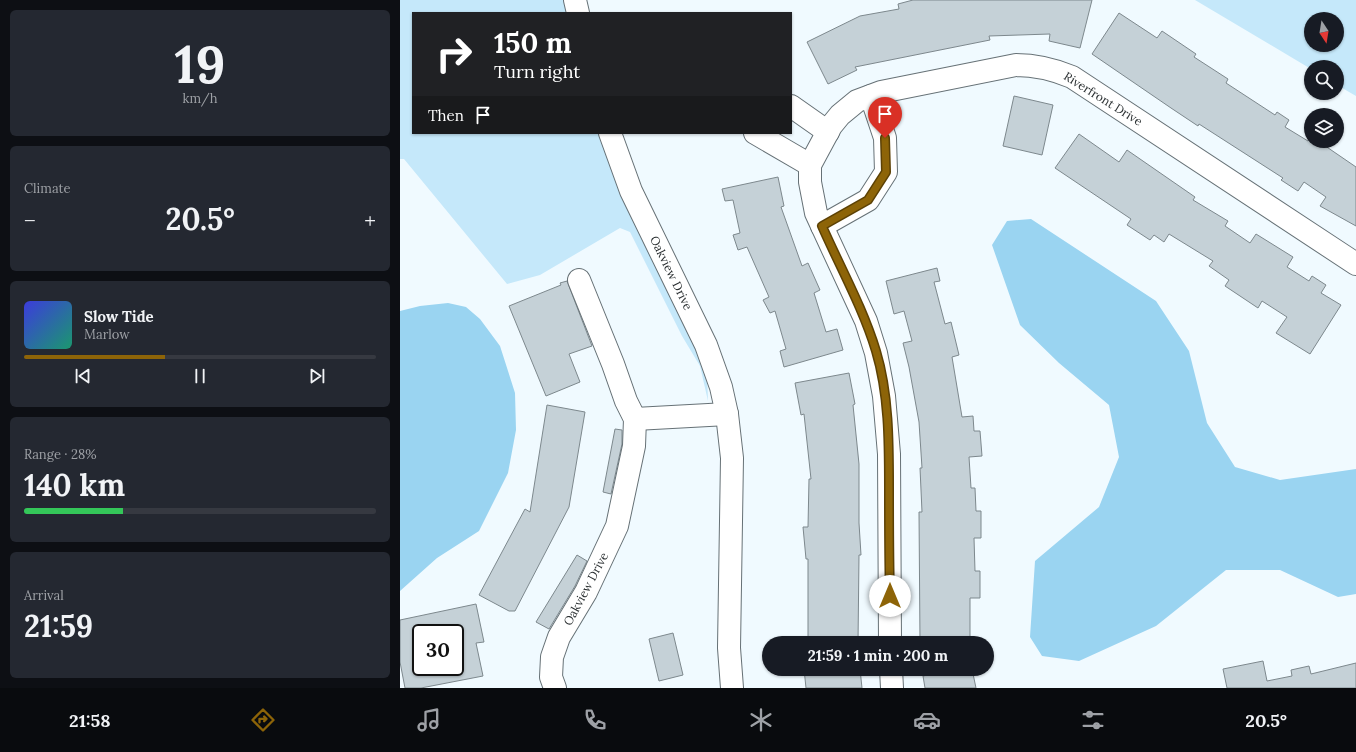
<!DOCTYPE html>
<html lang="en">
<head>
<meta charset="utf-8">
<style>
  :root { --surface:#171b24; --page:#242831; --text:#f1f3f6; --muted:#9ea1a6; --line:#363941; --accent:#8d6408 }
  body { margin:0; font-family:Lora,serif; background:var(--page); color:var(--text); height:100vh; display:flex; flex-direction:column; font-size:15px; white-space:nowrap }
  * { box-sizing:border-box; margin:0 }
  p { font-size:13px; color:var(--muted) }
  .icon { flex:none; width:22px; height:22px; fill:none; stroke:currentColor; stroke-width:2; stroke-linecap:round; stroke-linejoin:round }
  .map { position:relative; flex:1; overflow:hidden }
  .panel { display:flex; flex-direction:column; gap:10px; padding:10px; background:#0d0f14; width:400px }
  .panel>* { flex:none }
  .guide { position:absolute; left:12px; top:12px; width:380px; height:122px; border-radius:0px; box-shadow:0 1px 3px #0004; background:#202124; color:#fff; overflow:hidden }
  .needle { width:26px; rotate:168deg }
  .buttons { position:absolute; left:904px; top:12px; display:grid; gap:8px }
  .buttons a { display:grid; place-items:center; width:40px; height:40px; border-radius:50%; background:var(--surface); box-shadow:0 1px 3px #0004; font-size:20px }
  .speed { position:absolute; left:12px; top:624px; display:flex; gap:8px; font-size:20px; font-weight:700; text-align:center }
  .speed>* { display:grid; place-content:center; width:52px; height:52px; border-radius:50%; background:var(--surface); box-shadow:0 1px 3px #0004; line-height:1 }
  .speed .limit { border:2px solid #111; border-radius:6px; background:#fff; color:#111 }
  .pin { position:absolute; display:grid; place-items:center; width:34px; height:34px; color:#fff; margin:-41px -17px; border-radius:50% 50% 50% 0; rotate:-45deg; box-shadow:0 0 4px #0007 }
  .pin .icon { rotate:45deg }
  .me { position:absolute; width:44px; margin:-22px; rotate:0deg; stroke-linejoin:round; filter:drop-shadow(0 0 3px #0008) }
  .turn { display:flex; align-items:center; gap:14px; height:84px; padding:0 16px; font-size:18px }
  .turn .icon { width:52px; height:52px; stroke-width:2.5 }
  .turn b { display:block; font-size:28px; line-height:34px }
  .then { display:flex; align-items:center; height:38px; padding:0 16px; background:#0003; gap:8px; font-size:15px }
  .big { font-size:30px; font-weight:700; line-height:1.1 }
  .panel .card { flex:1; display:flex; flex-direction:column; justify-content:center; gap:6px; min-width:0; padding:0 14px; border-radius:6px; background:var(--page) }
  .panel .dial { align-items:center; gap:0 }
  .dial b { font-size:52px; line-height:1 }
  .song { display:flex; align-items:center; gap:12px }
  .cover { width:48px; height:48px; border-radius:6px; background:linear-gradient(135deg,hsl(240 70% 55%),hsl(160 70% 35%)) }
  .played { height:4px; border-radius:2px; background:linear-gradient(90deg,var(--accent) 40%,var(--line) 40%) }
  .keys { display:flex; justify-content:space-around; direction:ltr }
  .heat { display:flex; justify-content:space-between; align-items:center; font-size:22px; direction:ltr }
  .charge { height:6px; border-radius:3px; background:linear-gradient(90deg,#34c759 28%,var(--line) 0) }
  .trip { position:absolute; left:362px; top:636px; width:232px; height:40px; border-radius:20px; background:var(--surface); box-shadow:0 1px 3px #0004; font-weight:700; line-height:40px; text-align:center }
  .tabs { display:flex; height:64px; justify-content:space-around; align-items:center; background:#090b0e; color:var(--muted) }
  .tabs .icon { width:28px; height:28px }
  .tabs .on { color:var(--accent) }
  .tabs b { font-size:18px; color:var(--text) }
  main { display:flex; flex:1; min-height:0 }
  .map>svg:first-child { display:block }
  .green { fill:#c5e8fa; fill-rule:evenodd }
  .water { fill:#9ad4f1 }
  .building { fill:#c5d1d7; stroke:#7d888d; fill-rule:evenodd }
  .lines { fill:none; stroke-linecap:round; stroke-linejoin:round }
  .minor-casing { stroke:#667176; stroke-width:24 }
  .minor { stroke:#fff; stroke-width:22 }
  .route-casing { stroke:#5c4105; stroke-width:10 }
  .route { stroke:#8d6408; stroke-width:7 }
  .labels { text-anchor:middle; stroke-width:3.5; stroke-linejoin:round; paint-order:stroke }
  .street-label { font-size:12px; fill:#2b3032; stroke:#fff }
</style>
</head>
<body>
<main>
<section class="panel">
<div class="card dial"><b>19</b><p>km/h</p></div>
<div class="card"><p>Climate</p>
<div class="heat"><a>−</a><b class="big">20.5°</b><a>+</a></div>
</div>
<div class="card">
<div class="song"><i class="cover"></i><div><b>Slow Tide</b><p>Marlow</p></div></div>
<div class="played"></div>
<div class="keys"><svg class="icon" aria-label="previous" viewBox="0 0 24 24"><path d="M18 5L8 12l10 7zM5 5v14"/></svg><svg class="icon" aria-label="pause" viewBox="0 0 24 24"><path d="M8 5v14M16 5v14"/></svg><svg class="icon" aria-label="next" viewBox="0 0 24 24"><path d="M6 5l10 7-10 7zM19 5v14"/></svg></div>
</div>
<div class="card"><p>Range · 28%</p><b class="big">140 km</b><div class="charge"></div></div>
<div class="card"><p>Arrival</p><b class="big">21:59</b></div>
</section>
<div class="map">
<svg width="956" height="688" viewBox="0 0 956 688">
  <rect width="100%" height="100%" fill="#f0faff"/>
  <g class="green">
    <path d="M0 0H167L169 13H13V133H201L307 373 308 401 300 366 282 336 230 232 220 228 140 275 107 284 4 159H0Z"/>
    <path d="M795 0H956V96L937 85V67H911V69ZM911 19H937V45H911Z"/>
  </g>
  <g class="water">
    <path d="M631 219 756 301 789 351 807 423 835 467 880 480 956 469V594L938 597 880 570H826L756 626 679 661 642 656 630 637 635 561 699 507 719 457 709 405 659 363 620 325 592 245 607 221Z"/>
    <path d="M48 303 66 307 80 319 100 346 115 393 116 430 108 473 79 531 37 558 0 591V311L20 306Z"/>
  </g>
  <g class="building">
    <path d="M513 0H692L680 48 649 41 650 34 589 36 590 40 455 67 457 70 428 84 407 42 460 16 499 9 498 4Z"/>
    <path d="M719 13 757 38 762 31 796 54 794 57 828 79 826 83 875 115 877 112 889 120 885 127 908 141 911 137V141H918L956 167V226L920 206 926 197 904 182 898 191 881 180 883 178 799 124 798 126 771 108 692 54Z"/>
    <path d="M614 96 653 105 642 155 603 146Z"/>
    <path d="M679 134 719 162 727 150 795 197 793 200 828 221 825 226 850 243 856 234 893 257 887 267 909 281 912 276 926 285 921 293 941 305 910 354 876 333 887 317 862 301 858 308 825 286 829 280 809 266 813 261 769 234 764 242 754 235 750 240 727 225 731 219 655 168Z"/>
    <path d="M378 177 384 206 381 207 402 266 408 263 420 290 414 293 426 332 437 329 443 350 384 367 380 351 386 349 375 311 370 313 363 300 369 297 347 247 338 250 333 235 340 233 333 200 325 201 322 189Z"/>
    <path d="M537 268 540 281 534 282 545 324 551 322 559 355 552 357 562 417 573 416 574 431H580L582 456 569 457 571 488H575L576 511H581V538H574L575 571H580V598H570V643H520L519 512H522L520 468H522L519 422 509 367 503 343 512 341 504 311 494 314 486 281Z"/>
    <path d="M167 281 192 346 169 354 180 382 146 396 109 306 161 285 160 283Z"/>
    <path d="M449 373 455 404 453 405 459 464V523L461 555H459L458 643H408V559H406L403 527H408L409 479H411L404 414 401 415 395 383Z"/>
    <path d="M147 405 185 412 169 507 115 611H109L79 595 125 509 130 512Z"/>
    <path d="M215 429 222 430V444L211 494 203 492Z"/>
    <path d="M177 555 187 561 175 586 149 629 136 622Z"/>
    <path d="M76 604 84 642 76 643 83 676 21 688H5L0 662V620ZM21 633H55V667H43L21 671Z"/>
    <path d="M273 633 283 675 259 681 249 639Z"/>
    <path d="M863 661 867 681 892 676 891 670 909 666 911 674 956 663V688H827L823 669Z"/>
    <path d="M404 669H460L462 688H406Z"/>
    <path d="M556 669H572L576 688H525L523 676Z"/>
  </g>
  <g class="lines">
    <defs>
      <g id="minor">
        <path d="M175 0 178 13"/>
        <path d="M391 106 428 132"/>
        <path d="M210 133 231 191 306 345 321 387 327 414 332 458 329 648 332 688"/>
        <path d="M355 133 410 165"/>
        <path d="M422 226 468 200 486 172 485 138 471 96"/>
        <path d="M235 419 327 414"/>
        <path d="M490 643 489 454 484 396 476 353 466 321 416 213 410 182V165L431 126 440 115 457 101 481 92 616 65C637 65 653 69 672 77L956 264"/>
        <path d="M491 669 492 688"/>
        <path d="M155 688 151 677 152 657 159 637 186 592 217 526 234 446 235 419 226 401 213 364 179 280"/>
      </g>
    </defs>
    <use href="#minor" class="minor-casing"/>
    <use href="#minor" class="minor"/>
  </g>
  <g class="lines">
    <defs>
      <path id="route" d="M485 138 486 172 468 200 422 226C440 267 463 308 476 351 489 394 489 442 489 487 489 523 489 559 490 596"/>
    </defs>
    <use href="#route" class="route-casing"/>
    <use href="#route" class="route"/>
  </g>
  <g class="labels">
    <g class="street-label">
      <text transform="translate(703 99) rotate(32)" y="4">Riverfront Drive</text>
      <text transform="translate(271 273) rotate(64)" y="4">Oakview Drive</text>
      <text transform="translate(186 589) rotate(-62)" y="4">Oakview Drive</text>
    </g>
  </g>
</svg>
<div class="buttons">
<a><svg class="needle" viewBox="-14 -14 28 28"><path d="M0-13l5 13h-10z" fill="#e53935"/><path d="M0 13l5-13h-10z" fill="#9ea1a6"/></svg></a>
<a><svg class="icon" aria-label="search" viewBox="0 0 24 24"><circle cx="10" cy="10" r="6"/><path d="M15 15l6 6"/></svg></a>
<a><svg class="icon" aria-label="layers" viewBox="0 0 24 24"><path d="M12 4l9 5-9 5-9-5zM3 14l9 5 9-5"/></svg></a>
</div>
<div class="speed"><div class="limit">30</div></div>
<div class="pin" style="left:485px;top:138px;background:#d93025"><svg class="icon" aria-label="arrive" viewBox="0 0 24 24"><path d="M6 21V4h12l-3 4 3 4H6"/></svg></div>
<svg class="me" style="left:490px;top:596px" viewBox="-20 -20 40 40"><circle r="19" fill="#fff"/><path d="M0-13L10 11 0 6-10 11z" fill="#8d6408"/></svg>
<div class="trip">21:59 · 1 min · 200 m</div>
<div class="guide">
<div class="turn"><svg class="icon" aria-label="right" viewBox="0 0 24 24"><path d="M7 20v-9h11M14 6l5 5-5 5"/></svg><div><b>150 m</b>Turn right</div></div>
<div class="then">Then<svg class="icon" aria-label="arrive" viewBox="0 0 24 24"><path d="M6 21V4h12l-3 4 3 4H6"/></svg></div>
</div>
</div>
</main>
<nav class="tabs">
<b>21:58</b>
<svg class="icon on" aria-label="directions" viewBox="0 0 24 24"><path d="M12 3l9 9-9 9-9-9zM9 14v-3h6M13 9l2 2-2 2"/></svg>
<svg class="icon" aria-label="music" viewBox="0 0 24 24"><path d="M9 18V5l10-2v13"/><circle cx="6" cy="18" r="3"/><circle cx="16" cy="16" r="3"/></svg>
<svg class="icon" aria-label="phone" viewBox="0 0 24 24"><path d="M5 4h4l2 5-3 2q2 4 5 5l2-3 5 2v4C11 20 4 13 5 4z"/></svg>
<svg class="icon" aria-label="climate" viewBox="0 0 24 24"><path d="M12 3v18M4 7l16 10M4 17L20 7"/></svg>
<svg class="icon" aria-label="car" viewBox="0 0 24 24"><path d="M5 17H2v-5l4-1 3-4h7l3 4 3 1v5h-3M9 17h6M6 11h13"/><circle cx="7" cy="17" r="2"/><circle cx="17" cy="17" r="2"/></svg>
<svg class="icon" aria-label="filters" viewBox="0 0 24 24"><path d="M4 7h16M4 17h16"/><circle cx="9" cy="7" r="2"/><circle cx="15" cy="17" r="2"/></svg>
<b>20.5°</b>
</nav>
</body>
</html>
